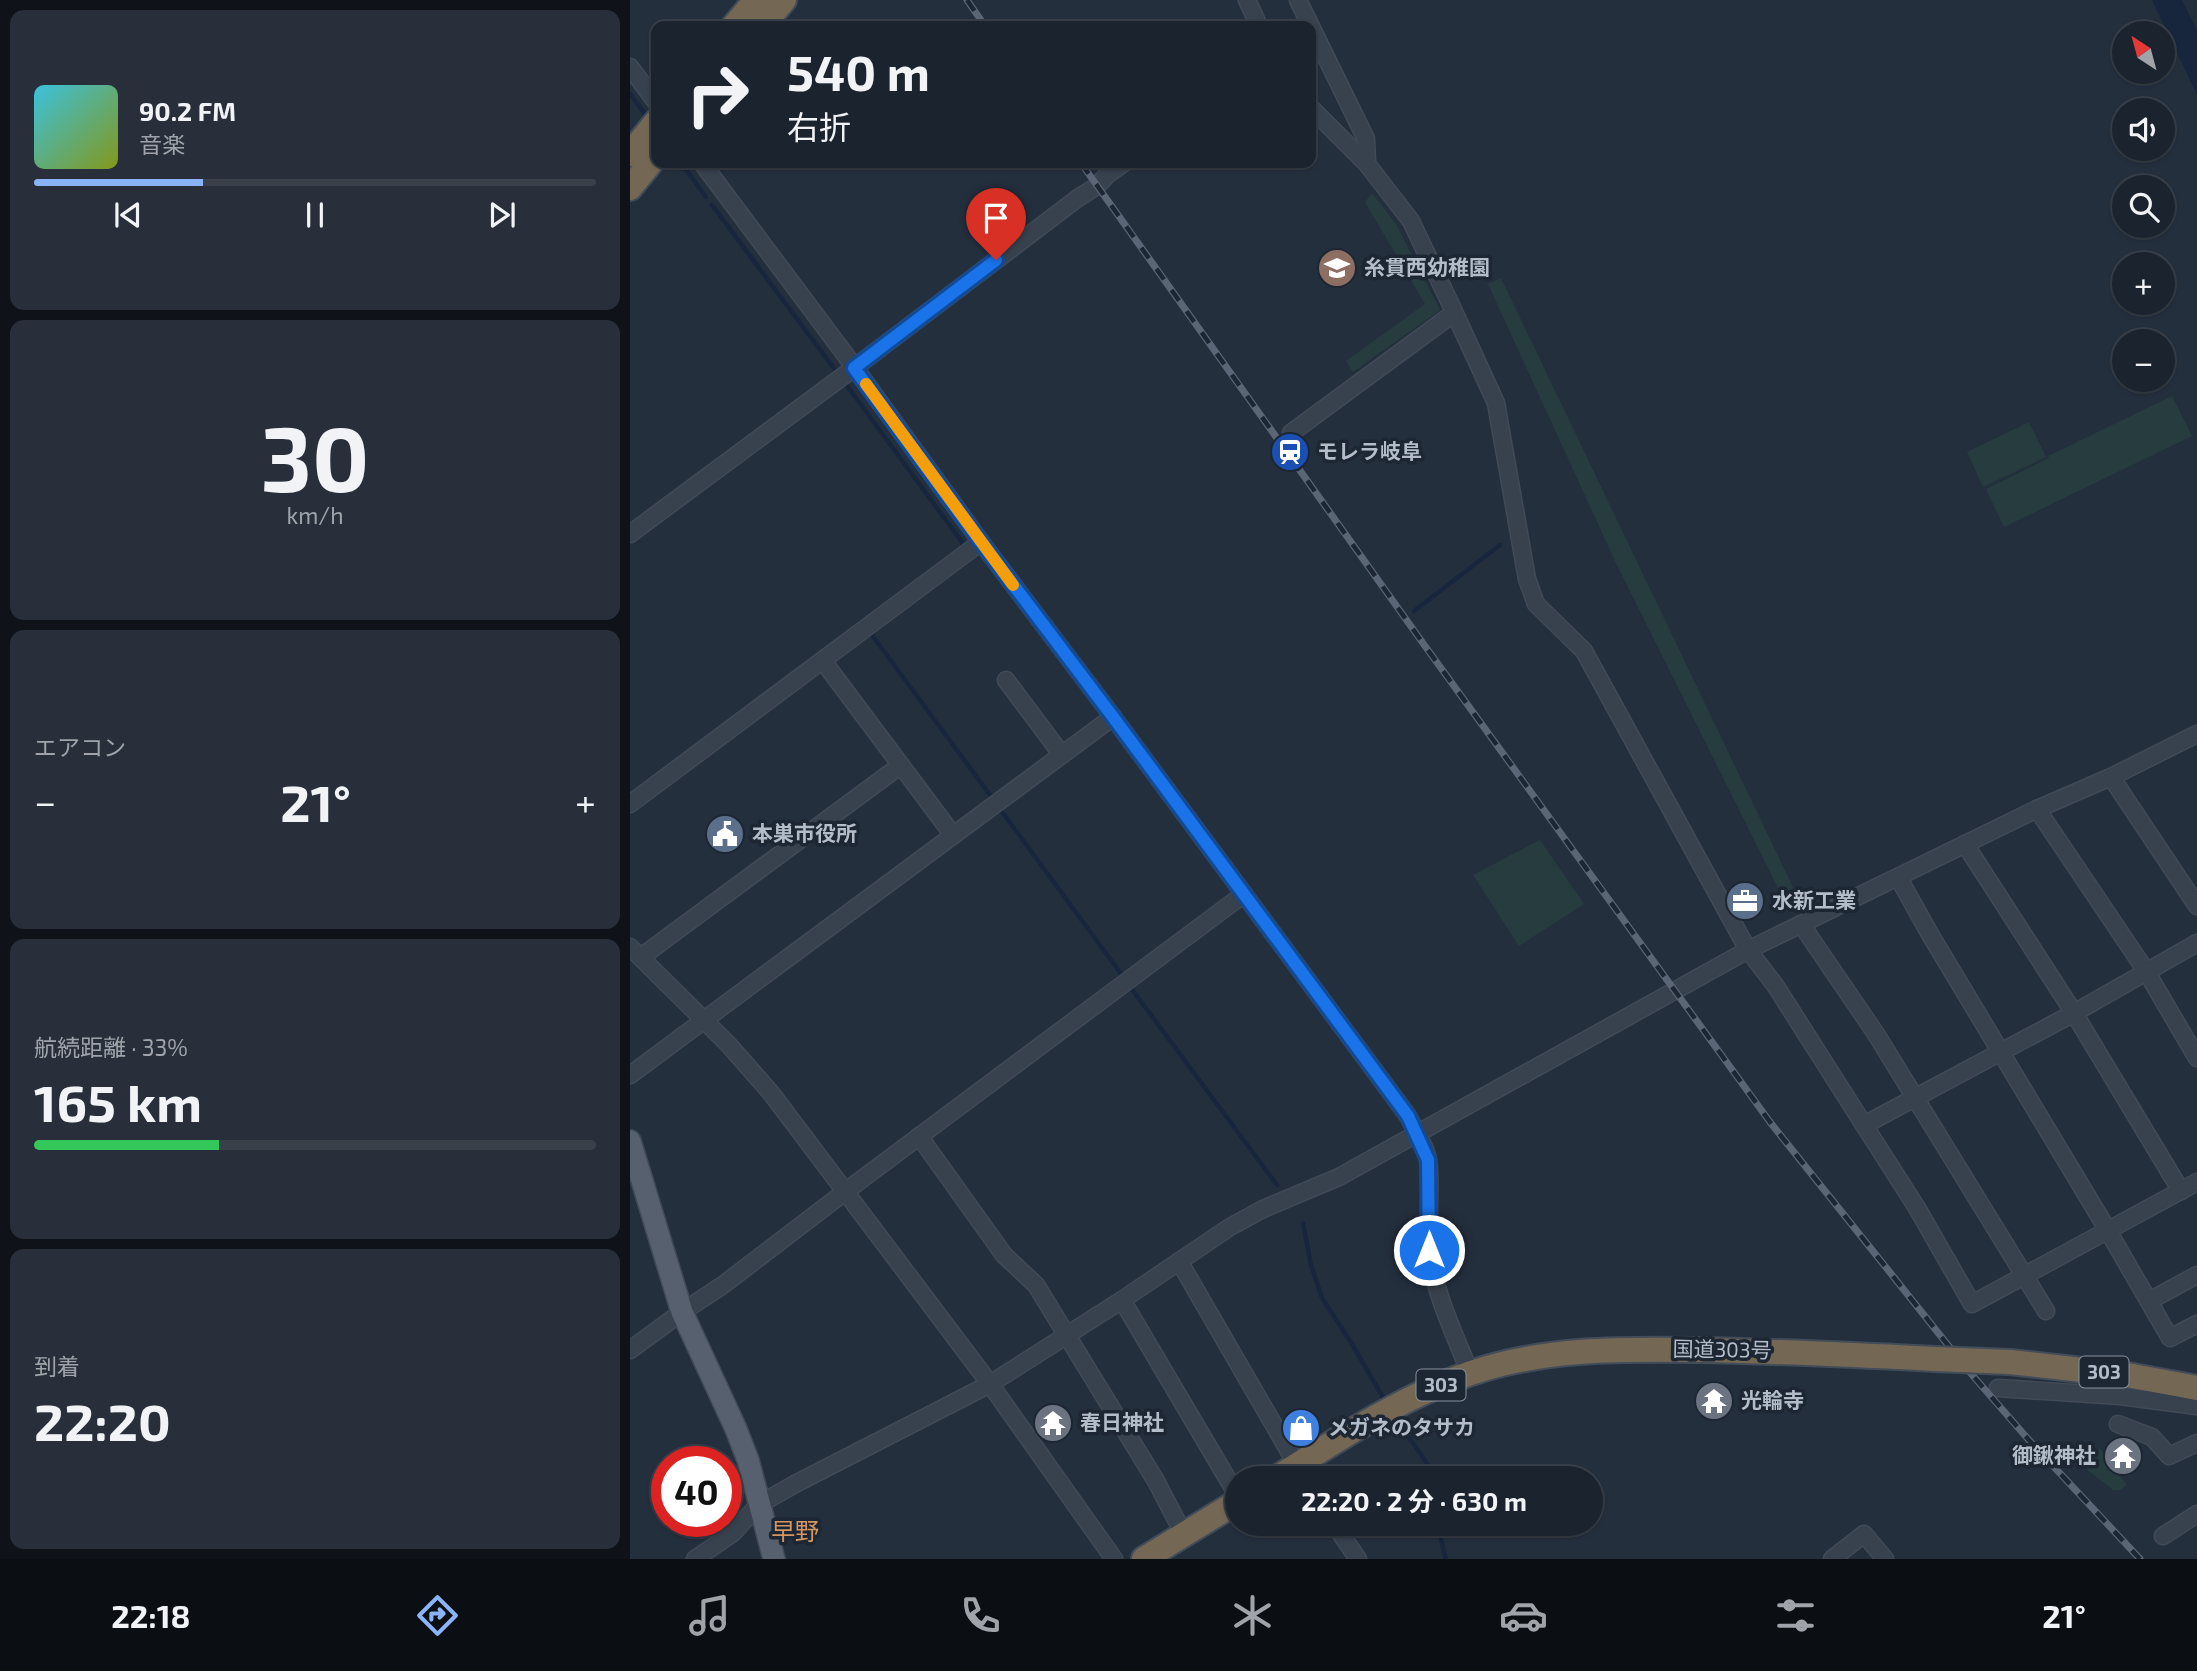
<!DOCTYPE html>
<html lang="ja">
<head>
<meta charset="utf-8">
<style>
  :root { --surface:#1b232e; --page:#282f3a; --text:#f1f3f6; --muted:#a0a4aa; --line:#39404a; --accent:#8ab4f8 }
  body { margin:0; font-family:"Exo 2","Noto Sans JP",sans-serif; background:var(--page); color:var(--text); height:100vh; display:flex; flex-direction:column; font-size:26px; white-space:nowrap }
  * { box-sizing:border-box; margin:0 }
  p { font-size:23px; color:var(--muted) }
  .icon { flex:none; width:38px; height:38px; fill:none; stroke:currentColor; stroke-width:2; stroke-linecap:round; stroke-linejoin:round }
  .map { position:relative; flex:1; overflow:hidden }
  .side { display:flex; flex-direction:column; gap:10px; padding:10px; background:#0f1319; width:630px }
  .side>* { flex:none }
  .hud { position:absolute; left:21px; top:21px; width:665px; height:147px; border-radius:14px; box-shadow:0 2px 5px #0004,0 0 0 2px var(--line); background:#1b232e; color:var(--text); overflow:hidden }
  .needle { width:46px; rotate:324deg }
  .fabs { position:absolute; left:1482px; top:21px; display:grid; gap:14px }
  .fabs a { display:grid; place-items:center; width:63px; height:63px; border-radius:50%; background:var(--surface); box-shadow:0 2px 5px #0004,0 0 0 2px var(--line); font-size:35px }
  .speed { position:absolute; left:21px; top:1446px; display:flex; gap:14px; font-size:35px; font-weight:700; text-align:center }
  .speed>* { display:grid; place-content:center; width:91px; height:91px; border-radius:50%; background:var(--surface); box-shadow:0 2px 5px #0004,0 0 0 2px var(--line); line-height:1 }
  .speed .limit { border:10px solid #d22; background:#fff; color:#111 }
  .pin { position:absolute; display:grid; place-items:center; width:60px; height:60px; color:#fff; margin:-72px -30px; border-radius:50% 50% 50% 0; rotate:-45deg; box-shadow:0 0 7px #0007 }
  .pin .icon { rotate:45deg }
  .me { position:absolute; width:77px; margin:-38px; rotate:0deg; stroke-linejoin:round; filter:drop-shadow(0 0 5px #0008) }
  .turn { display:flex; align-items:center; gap:24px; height:147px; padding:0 21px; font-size:32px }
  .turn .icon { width:91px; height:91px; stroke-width:2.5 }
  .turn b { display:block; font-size:49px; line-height:60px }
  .big { font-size:52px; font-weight:700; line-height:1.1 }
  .side .card { flex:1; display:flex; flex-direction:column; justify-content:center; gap:10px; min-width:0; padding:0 24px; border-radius:14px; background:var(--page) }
  .side .dial { align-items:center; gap:0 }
  .dial b { font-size:91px; line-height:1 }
  .song { display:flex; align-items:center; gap:21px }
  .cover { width:84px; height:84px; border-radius:10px; background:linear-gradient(135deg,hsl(190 70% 55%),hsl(70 70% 35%)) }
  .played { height:7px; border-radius:4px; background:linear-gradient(90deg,var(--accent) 30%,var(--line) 30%) }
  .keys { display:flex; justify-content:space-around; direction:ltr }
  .heat { display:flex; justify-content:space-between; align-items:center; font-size:38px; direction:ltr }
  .charge { height:10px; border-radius:5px; background:linear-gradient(90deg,#34c759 33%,var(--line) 0) }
  .trip { position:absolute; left:595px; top:1466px; width:378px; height:70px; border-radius:35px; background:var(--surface); box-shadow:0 2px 5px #0004,0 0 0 2px var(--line); font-weight:700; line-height:70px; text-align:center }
  .menu { display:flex; height:112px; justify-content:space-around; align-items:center; background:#0b0e12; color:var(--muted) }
  .menu .icon { width:49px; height:49px }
  .menu .on { color:var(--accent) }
  .menu b { font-size:32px; color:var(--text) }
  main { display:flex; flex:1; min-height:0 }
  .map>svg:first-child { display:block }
  .green { fill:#263c3f }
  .water { fill:#17263c }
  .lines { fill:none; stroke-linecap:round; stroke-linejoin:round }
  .stream { stroke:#17263c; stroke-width:4.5 }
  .minor-casing { stroke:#414a57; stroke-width:19 }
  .major-casing { stroke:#414a57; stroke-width:24 }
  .highway-casing { stroke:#434c59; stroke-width:28 }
  .minor { stroke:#38414e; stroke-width:16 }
  .major { stroke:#56606e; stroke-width:21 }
  .highway { stroke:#746855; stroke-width:24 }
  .rail-casing { stroke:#5a6575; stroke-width:7 }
  .rail { stroke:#1d2633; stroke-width:4.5; stroke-dasharray:13; stroke-linecap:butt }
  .highway-bridge-casing { stroke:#434c59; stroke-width:28; stroke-linecap:butt }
  .highway-bridge { stroke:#746855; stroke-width:24 }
  .route-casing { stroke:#114b97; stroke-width:18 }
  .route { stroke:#1a73e8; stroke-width:12 }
  .slow { stroke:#f59e0b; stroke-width:12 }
  .labels { text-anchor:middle; stroke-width:7; stroke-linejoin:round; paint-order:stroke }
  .shield { fill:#1d2633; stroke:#878f9c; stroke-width:2 }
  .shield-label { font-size:19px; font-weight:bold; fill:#b4bcc9 }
  .poi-label { font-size:21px; font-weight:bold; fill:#b4bcc9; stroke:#1d2633; text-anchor:start }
  .street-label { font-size:21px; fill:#b4bcc9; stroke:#1d2633 }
  .quarter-label { font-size:24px; fill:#d59563; stroke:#1d2633 }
</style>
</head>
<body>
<main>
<section class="side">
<div class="card">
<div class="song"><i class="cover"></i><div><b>90.2 FM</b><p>音楽</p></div></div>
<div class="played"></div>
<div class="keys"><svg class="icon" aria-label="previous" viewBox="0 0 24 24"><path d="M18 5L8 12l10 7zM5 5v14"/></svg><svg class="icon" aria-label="pause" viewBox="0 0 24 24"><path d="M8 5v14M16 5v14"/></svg><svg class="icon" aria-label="next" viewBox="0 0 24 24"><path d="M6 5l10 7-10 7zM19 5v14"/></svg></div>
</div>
<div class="card dial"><b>30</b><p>km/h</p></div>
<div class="card"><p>エアコン</p>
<div class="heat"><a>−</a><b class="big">21°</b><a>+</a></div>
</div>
<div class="card"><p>航続距離 · 33%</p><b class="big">165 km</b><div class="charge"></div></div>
<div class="card"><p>到着</p><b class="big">22:20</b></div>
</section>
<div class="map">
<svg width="1567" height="1559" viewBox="0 0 1567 1559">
  <rect width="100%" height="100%" fill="#242f3e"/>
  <g class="green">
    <path d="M742 193 766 224 810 310 723 372 716 361 795 304 735 202Z"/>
    <path d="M871 278 1172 906 1160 912 985 561 858 284Z"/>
    <path d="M1542 396 1562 436 1374 527 1356 489 1419 458 1418 456Z"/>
    <path d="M1399 422 1416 457 1353 487 1337 452Z"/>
    <path d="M910 840 954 904 889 946 843 875Z"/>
    <path d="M1469 1448 1497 1485 1490 1490H1483L1454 1467 1453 1463Z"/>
  </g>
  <path class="water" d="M1522 0H1552L1567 30V95Z"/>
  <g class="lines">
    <g class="stream">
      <path d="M0 94 18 118"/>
      <path d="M51 163 76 197"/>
      <path d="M82 205 206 371"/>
      <path d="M215 383 332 542 333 548"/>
      <path d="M784 611 870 545"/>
      <path d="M239 631 363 799"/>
      <path d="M370 809 492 975"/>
      <path d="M501 988 647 1185"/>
      <path d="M673 1223 681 1265 692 1298 722 1344 754 1399"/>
      <path d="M767 1420 801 1469 802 1479"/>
      <path d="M807 1524 816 1559"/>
    </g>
    <defs>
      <g id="minor">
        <path d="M617 0 629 26"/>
        <path d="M668 0 736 139 737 164"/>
        <path d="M0 67 26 102"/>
        <path d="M681 108 737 164 781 221 821 305 866 403 897 579 906 604 954 651 1118 950 1145 985 1234 1125"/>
        <path d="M72 163 214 353 351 542 483 717 778 1116 795 1149 798 1160C802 1191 796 1223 800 1254 805 1295 825 1335 840 1373"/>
        <path d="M661 433 824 313"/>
        <path d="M0 534 224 368 448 198 467 186 477 175 494 163"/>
        <path d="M193 661 323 835"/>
        <path d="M376 680 432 755"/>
        <path d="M1481 777 1567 906"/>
        <path d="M0 804 351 542"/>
        <path d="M1407 809 1516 971 1567 1058"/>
        <path d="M1335 844 1444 1013 1551 1191"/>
        <path d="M1268 877 1301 936 1477 1229 1540 1338 1567 1324"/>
        <path d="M1171 924 1246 1034 1416 1311"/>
        <path d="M1567 943 1444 1013 1234 1125 1287 1208 1342 1304 1567 1182"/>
        <path d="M0 947 98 1044 141 1093 360 1384 165 1484 128 1505 103 1533 65 1559"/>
        <path d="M11 957 271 765"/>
        <path d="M0 1075 483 717"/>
        <path d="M289 1136 374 1255 406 1285 526 1481 554 1535"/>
        <path d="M549 1261 667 1465"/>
        <path d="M492 1300 607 1495"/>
        <path d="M1519 1301 1567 1275"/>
        <path d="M0 1350 52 1312 93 1285 216 1191 614 894"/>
        <path d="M1368 1388 1490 1396 1567 1406"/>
        <path d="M1488 1424 1522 1437 1539 1456 1567 1443"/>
        <path d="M704 1524 728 1559"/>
        <path d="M1533 1536 1567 1514"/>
        <path d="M484 1559 360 1384 492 1300 600 1227 633 1209 709 1177 1118 950 1407 809 1481 777 1567 734"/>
        <path d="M1202 1559 1234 1534 1255 1559"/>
      </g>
      <path id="major" d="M0 1141 52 1312 106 1429 118 1460 144 1559"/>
      <g id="highway">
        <path d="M104 26 126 0"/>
        <path d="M132 26 154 0"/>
        <path d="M0 154 26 122"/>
        <path d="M0 188 26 156"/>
        <path d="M1380 1362 1497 1375 1567 1388"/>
        <path d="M645 1479C707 1440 771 1397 841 1373 914 1348 990 1349 1066 1350 1146 1351 1225 1355 1305 1359"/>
        <path d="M514 1559 607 1502"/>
      </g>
    </defs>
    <use href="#minor" class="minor-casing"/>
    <use href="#major" class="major-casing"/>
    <use href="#highway" class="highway-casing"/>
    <use href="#minor" class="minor"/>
    <use href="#major" class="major"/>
    <use href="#highway" class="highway"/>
    <defs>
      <g id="rail">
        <path d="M337 0 355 26"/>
        <path d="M451 163 795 646 1140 1122 1337 1369 1398 1439 1510 1559"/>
      </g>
    </defs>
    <use href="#rail" class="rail-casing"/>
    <use href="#rail" class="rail"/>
    <defs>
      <path id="highway-bridge" d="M1305 1359 1380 1362"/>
    </defs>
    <use href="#highway-bridge" class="highway-bridge-casing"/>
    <use href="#highway-bridge" class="highway-bridge"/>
  </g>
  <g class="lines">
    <defs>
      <path id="route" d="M366 260 224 368 351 542 483 717 778 1116 798 1160 799 1250"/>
    </defs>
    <use href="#route" class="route-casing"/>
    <use href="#route" class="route"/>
    <path class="slow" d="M236 384 383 585"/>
  </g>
  <defs>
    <symbol id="school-disc" viewBox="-11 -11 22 22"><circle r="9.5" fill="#8d6e63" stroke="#1d2633"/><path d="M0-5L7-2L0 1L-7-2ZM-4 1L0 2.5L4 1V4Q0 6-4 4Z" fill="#fff"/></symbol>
    <symbol id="station-disc" viewBox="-11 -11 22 22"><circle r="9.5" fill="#1a4fb4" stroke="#1d2633"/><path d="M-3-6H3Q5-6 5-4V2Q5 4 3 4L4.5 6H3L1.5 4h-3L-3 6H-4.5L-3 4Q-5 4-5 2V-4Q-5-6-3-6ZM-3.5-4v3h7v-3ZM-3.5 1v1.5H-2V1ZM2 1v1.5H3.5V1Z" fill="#fff"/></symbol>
    <symbol id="civic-disc" viewBox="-11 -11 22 22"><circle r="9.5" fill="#5c6f8a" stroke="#1d2633"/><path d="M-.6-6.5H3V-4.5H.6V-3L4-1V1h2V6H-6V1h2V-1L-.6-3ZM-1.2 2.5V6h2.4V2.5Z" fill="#fff"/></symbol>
    <symbol id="office-disc" viewBox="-11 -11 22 22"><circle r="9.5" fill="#5c6f8a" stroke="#1d2633"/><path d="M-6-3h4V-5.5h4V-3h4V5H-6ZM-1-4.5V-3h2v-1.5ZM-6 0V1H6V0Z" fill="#fff"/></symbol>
    <symbol id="temple-disc" viewBox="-11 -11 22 22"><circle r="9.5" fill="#6b7280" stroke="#1d2633"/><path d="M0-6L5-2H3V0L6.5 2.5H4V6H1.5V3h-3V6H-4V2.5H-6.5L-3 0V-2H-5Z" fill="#fff"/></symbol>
    <symbol id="shop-disc" viewBox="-11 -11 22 22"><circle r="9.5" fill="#3f7fe0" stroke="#1d2633"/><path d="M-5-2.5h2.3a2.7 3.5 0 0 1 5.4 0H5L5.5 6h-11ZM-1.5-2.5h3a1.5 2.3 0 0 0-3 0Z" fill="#fff"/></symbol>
  </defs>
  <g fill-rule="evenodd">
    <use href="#school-disc" x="685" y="246" width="44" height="44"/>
    <use href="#station-disc" x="638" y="430" width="44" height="44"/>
    <use href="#civic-disc" x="73" y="812" width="44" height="44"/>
    <use href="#office-disc" x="1093" y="879" width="44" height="44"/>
    <use href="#temple-disc" x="1062" y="1379" width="44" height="44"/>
    <use href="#temple-disc" x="401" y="1401" width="44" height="44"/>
    <use href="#shop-disc" x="649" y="1406" width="44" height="44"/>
    <use href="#temple-disc" x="1471" y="1434" width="44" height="44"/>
  </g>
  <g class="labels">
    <g class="shield">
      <rect x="1449.5" y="1356.5" width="49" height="31" rx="5"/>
      <rect x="786.5" y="1369.5" width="49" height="31" rx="5"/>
    </g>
    <g class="shield-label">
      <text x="1474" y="1379">303</text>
      <text x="811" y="1392">303</text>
    </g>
    <g class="poi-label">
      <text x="734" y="275">糸貫西幼稚園</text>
      <text x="687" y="459">モレラ岐阜</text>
      <text x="122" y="841">本巣市役所</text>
      <text x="1142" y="908">水新工業</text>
      <text x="1111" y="1408">光輪寺</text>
      <text x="450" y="1430">春日神社</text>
      <text x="698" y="1435">メガネのタサカ</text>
      <text x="1466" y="1463" text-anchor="end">御鍬神社</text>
    </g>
    <g class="street-label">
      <text transform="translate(1092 1350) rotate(1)" y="7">国道303号</text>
    </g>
    <g class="quarter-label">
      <text x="165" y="1540">早野</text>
    </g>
  </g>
</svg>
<div class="fabs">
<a><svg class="needle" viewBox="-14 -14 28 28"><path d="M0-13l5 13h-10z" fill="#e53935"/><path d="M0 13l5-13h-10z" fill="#a0a4aa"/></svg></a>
<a><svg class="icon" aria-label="sound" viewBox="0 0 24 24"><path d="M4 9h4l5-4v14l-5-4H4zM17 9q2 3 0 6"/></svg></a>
<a><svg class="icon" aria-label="search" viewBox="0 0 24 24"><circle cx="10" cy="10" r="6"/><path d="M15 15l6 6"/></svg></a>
<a>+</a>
<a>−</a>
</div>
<div class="speed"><div class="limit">40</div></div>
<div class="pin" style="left:366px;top:260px;background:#d93025"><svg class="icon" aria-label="arrive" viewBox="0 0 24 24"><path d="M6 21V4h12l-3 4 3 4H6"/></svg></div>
<svg class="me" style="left:799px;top:1250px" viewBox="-20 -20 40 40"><circle r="17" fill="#1a73e8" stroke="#fff" stroke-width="3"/><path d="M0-11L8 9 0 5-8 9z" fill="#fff"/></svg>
<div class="trip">22:20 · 2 分 · 630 m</div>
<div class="hud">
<div class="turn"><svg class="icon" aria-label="right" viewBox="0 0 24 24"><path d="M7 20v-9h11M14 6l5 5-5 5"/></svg><div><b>540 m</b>右折</div></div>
</div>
</div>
</main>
<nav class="menu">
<b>22:18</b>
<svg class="icon on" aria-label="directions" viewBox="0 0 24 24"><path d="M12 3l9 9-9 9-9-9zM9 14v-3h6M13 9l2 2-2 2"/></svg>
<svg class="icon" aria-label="music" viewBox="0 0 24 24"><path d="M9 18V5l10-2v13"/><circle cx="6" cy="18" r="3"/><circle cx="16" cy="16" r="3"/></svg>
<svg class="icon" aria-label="phone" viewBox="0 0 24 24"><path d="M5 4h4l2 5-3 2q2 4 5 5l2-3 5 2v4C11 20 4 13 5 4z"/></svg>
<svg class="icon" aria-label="climate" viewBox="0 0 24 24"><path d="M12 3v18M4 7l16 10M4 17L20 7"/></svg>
<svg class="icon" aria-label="car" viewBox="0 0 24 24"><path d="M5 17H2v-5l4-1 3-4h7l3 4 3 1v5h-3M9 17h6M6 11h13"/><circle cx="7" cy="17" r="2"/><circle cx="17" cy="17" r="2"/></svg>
<svg class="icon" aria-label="filters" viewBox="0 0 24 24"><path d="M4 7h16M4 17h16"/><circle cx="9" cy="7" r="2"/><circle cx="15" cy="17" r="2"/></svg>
<b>21°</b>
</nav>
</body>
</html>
